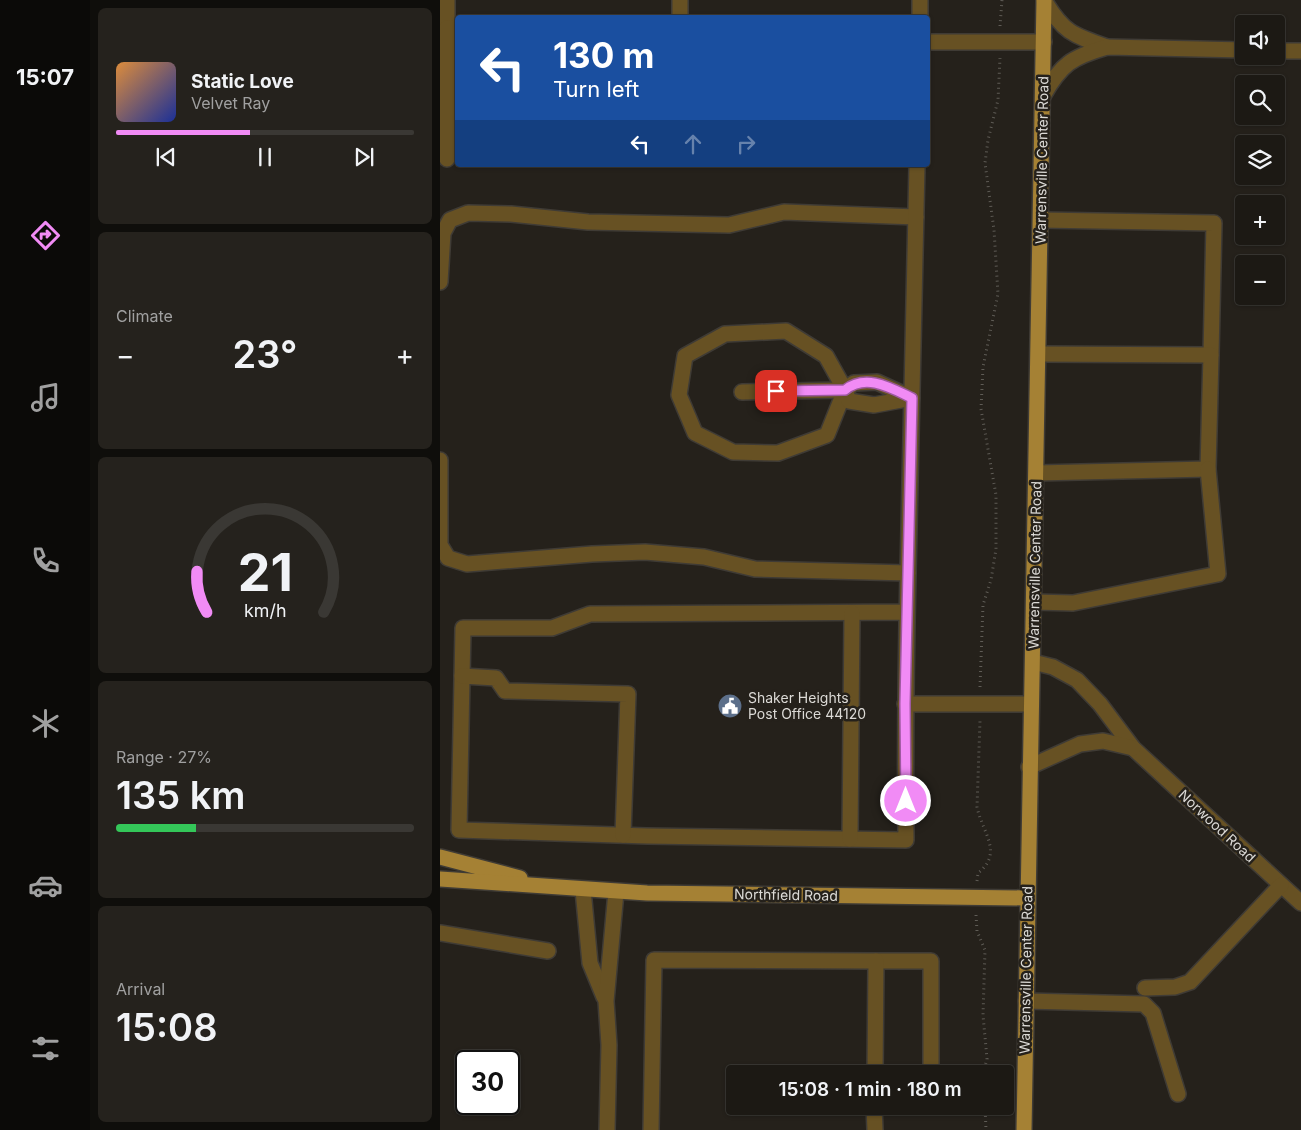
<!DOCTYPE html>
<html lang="en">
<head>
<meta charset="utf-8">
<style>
  :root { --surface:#1c1914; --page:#25221d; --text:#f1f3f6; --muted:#a0a0a0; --line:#3a3834; --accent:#f18bf5 }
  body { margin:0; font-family:Inter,sans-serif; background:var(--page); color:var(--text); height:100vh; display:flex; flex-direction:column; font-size:19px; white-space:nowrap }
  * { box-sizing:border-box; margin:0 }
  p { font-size:16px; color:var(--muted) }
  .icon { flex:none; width:28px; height:28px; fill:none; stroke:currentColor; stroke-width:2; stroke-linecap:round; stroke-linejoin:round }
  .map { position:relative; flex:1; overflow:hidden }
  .sheet { display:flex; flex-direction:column; gap:8px; padding:8px; background:#0f0e0b; width:350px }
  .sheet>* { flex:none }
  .hud { position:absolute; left:15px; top:15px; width:475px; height:152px; border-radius:5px; box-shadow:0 1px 4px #0004,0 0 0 1px var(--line); background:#1a4fa0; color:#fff; overflow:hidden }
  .tools { position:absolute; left:795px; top:15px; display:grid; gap:10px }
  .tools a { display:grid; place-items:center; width:50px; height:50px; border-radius:5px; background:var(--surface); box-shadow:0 1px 4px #0004,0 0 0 1px var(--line); font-size:25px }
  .speed { position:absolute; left:15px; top:1050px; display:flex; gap:10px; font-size:25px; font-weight:700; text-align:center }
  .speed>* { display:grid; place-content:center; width:65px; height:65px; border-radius:50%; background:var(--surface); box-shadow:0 1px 4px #0004,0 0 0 1px var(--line); line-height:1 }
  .speed .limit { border:2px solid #111; border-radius:8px; background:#fff; color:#111 }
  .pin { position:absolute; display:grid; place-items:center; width:42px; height:42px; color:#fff; margin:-21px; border-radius:10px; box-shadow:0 2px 8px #0006 }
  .me { position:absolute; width:55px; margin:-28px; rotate:0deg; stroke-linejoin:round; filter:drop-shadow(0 0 4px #0008) }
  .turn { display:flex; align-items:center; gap:18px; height:105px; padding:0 15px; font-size:22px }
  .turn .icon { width:65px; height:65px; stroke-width:2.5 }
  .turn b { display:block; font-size:35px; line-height:42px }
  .lanes { display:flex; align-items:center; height:48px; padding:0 15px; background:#0003; justify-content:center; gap:25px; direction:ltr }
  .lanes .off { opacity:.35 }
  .big { font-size:38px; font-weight:600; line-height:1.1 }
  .sheet .widget { flex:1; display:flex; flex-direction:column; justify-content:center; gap:8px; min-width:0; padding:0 18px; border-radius:8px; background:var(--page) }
  .sheet .dial { align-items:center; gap:0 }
  .dial svg { height:130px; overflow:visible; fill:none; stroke:var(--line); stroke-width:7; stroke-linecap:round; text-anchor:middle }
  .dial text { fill:var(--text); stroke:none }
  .song { display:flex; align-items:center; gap:15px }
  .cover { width:60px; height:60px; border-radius:8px; background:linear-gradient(135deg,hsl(30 70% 55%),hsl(230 70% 35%)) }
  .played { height:5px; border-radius:2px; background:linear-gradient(90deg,var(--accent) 45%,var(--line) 45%) }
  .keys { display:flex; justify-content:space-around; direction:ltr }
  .heat { display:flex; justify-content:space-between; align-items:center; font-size:28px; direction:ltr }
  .charge { height:8px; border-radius:4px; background:linear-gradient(90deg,#34c759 27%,var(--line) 0) }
  .trip { position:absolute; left:286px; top:1065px; width:288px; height:50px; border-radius:5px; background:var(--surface); box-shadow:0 1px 4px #0004,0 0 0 1px var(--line); font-weight:600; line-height:50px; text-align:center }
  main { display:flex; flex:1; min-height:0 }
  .tab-bar { display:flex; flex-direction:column; width:90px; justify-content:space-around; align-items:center; background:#0b0a08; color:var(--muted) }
  .tab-bar .icon { width:35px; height:35px }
  .tab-bar .current { color:var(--accent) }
  .tab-bar b { font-size:22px; color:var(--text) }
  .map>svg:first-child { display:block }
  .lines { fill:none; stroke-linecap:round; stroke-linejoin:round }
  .minor-casing { stroke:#3f3b35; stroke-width:18 }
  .major-casing { stroke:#3f3b35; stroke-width:18 }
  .path { stroke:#5f5c56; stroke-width:3; stroke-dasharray:1 4; stroke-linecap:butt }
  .minor { stroke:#675123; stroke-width:15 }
  .major { stroke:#a58134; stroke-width:15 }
  .route-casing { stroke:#9d5a9f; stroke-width:12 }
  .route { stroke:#f18bf5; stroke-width:9 }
  .labels { text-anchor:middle; stroke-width:5; stroke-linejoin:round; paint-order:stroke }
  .street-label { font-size:14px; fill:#dcdad6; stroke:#25211b }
  .poi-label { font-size:14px; fill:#dcdad6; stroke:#25211b; text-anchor:start }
</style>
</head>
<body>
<main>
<nav class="tab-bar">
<b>15:07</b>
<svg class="icon current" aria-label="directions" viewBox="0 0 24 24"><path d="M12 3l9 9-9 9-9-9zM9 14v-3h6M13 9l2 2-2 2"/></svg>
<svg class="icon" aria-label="music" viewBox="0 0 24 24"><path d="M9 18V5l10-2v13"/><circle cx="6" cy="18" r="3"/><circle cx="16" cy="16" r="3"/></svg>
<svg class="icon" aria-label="phone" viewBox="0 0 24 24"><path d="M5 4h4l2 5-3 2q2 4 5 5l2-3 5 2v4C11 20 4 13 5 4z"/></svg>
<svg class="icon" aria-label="climate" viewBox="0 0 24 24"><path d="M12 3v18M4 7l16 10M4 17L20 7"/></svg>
<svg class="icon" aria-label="car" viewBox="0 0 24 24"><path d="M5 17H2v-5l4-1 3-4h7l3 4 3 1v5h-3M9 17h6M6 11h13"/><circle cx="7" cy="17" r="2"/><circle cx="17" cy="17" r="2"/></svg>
<svg class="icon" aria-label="filters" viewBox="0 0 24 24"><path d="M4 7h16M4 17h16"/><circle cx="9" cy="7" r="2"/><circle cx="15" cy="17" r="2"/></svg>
</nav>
<section class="sheet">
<div class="widget">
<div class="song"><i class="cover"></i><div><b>Static Love</b><p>Velvet Ray</p></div></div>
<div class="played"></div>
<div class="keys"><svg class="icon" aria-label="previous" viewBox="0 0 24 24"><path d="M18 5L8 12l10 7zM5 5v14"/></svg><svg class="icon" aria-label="pause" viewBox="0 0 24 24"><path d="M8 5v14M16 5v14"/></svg><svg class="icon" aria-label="next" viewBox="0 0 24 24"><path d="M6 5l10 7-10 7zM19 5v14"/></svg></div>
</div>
<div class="widget"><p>Climate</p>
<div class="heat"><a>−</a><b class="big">23°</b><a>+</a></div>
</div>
<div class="widget dial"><svg viewBox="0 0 100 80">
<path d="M14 69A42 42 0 1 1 86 69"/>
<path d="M14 69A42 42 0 0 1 8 44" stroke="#f18bf5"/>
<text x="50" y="56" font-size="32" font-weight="700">21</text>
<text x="50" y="72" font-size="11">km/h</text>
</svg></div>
<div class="widget"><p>Range · 27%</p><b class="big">135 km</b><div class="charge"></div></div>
<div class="widget"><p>Arrival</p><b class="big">15:08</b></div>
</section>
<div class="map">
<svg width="861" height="1130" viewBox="0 0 861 1130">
  <rect width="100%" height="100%" fill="#25211b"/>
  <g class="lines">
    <defs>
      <g id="minor">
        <path d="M7 0V28"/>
        <path d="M604 0C623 32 632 35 667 47"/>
        <path d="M240 18V0"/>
        <path d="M480 18V0"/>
        <path d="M488 42H604"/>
        <path d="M836 51H861"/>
        <path d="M603 96C621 64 632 57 667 47L804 50"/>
        <path d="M7 159V28L18 29"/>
        <path d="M601 220 774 223 771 355"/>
        <path d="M0 282 3 233 10 220 28 213 71 214 148 222 289 225 344 212 476 217"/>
        <path d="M346 331 386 356 405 390 387 435 338 453 293 452 255 433 239 395 245 356 285 334Z"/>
        <path d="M437 382 472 398 434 405 409 401 405 390 414 383Z"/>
        <path d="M302 392 405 390"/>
        <path d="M0 460V545L8 558 27 564 152 554 205 552 264 557 315 569 468 573"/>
        <path d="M597 473 768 469 771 355 599 354"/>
        <path d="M594 602 633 603 778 574 768 469"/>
        <path d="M467 612 150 614 112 628H23L19 830 207 836 466 840C465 751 466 662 468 573L477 165"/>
        <path d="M593 662 613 667 637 680 660 704 693 748 861 903"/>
        <path d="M22 676 56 678 65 691 188 694 183 835"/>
        <path d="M465 704H591"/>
        <path d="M589 767 640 744 663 741 693 748"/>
        <path d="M410 839 412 613"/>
        <path d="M143 890 150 963 164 997"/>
        <path d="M0 933 108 951"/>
        <path d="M436 961H491V1074"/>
        <path d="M705 988 735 987 750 982 841 885"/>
        <path d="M586 1001 704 1004 713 1013 738 1094"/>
        <path d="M434 1106 435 1130"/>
        <path d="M167 1130 169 1045 166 1001 176 892"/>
        <path d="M211 1130 214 960 436 961 435 1074"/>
      </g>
      <g id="major">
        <path d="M0 857 80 878"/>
        <path d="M0 879 207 893 587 898"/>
        <path d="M584 1130 604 0"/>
      </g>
    </defs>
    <use href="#minor" class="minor-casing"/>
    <use href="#major" class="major-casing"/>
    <g class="path">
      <path d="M560 26 562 0"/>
      <path d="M540 687 543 605 551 580 556 549V495L541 409 543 367 558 294 554 230 545 163 548 140 558 100 560 58"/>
      <path d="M537 881 538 873C564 853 542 832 537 807L540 721"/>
      <path d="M536 915 537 931 545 950 543 1015 547 1059 543 1074"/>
      <path d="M545 1106 546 1130"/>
    </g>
    <use href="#minor" class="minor"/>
    <use href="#major" class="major"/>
  </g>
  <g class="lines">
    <defs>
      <path id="route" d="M336 391 405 390C426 373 451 388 472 398L465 704 466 801"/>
    </defs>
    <use href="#route" class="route-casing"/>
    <use href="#route" class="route"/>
  </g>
  <defs>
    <symbol id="civic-disc" viewBox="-11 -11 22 22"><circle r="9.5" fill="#5c6f8a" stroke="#25211b"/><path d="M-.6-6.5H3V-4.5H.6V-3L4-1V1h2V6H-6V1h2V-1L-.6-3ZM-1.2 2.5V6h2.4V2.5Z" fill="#fff"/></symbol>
  </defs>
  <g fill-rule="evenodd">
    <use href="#civic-disc" x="276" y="692" width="28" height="28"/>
  </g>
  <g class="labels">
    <g class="street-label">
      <text transform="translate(602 160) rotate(-89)" y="5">Warrensville Center Road</text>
      <text transform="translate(595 565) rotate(-89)" y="5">Warrensville Center Road</text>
      <text transform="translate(777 826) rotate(43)" y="5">Norwood Road</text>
      <text transform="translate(346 895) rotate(1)" y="5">Northfield Road</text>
      <text transform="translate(586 970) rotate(-89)" y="5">Warrensville Center Road</text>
    </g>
    <g class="poi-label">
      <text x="308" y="703">Shaker Heights<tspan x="308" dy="16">Post Office 44120</tspan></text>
    </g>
  </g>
</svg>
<div class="tools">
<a><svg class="icon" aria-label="sound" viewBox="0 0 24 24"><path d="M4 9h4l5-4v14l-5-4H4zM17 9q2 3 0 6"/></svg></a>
<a><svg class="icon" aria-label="search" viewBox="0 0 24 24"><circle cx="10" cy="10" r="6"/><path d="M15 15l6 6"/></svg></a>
<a><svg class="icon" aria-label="layers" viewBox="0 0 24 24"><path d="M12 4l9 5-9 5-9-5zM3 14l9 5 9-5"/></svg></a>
<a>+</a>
<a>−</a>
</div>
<div class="speed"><div class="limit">30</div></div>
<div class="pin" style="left:336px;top:391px;background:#d93025"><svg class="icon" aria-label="arrive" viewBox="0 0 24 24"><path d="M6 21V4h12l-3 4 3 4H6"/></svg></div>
<svg class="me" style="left:466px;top:801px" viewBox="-20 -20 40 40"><circle r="17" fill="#f18bf5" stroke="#fff" stroke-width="3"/><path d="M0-11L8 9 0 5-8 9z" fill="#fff"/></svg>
<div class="trip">15:08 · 1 min · 180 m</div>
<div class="hud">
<div class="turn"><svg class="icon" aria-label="left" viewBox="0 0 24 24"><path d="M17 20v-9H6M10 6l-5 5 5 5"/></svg><div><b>130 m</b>Turn left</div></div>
<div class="lanes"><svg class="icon" aria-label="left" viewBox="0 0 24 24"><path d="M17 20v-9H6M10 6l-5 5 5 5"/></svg><svg class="icon off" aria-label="ahead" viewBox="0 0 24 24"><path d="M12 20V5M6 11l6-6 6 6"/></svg><svg class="icon off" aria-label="right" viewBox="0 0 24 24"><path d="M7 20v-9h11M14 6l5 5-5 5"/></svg></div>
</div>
</div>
</main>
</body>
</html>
